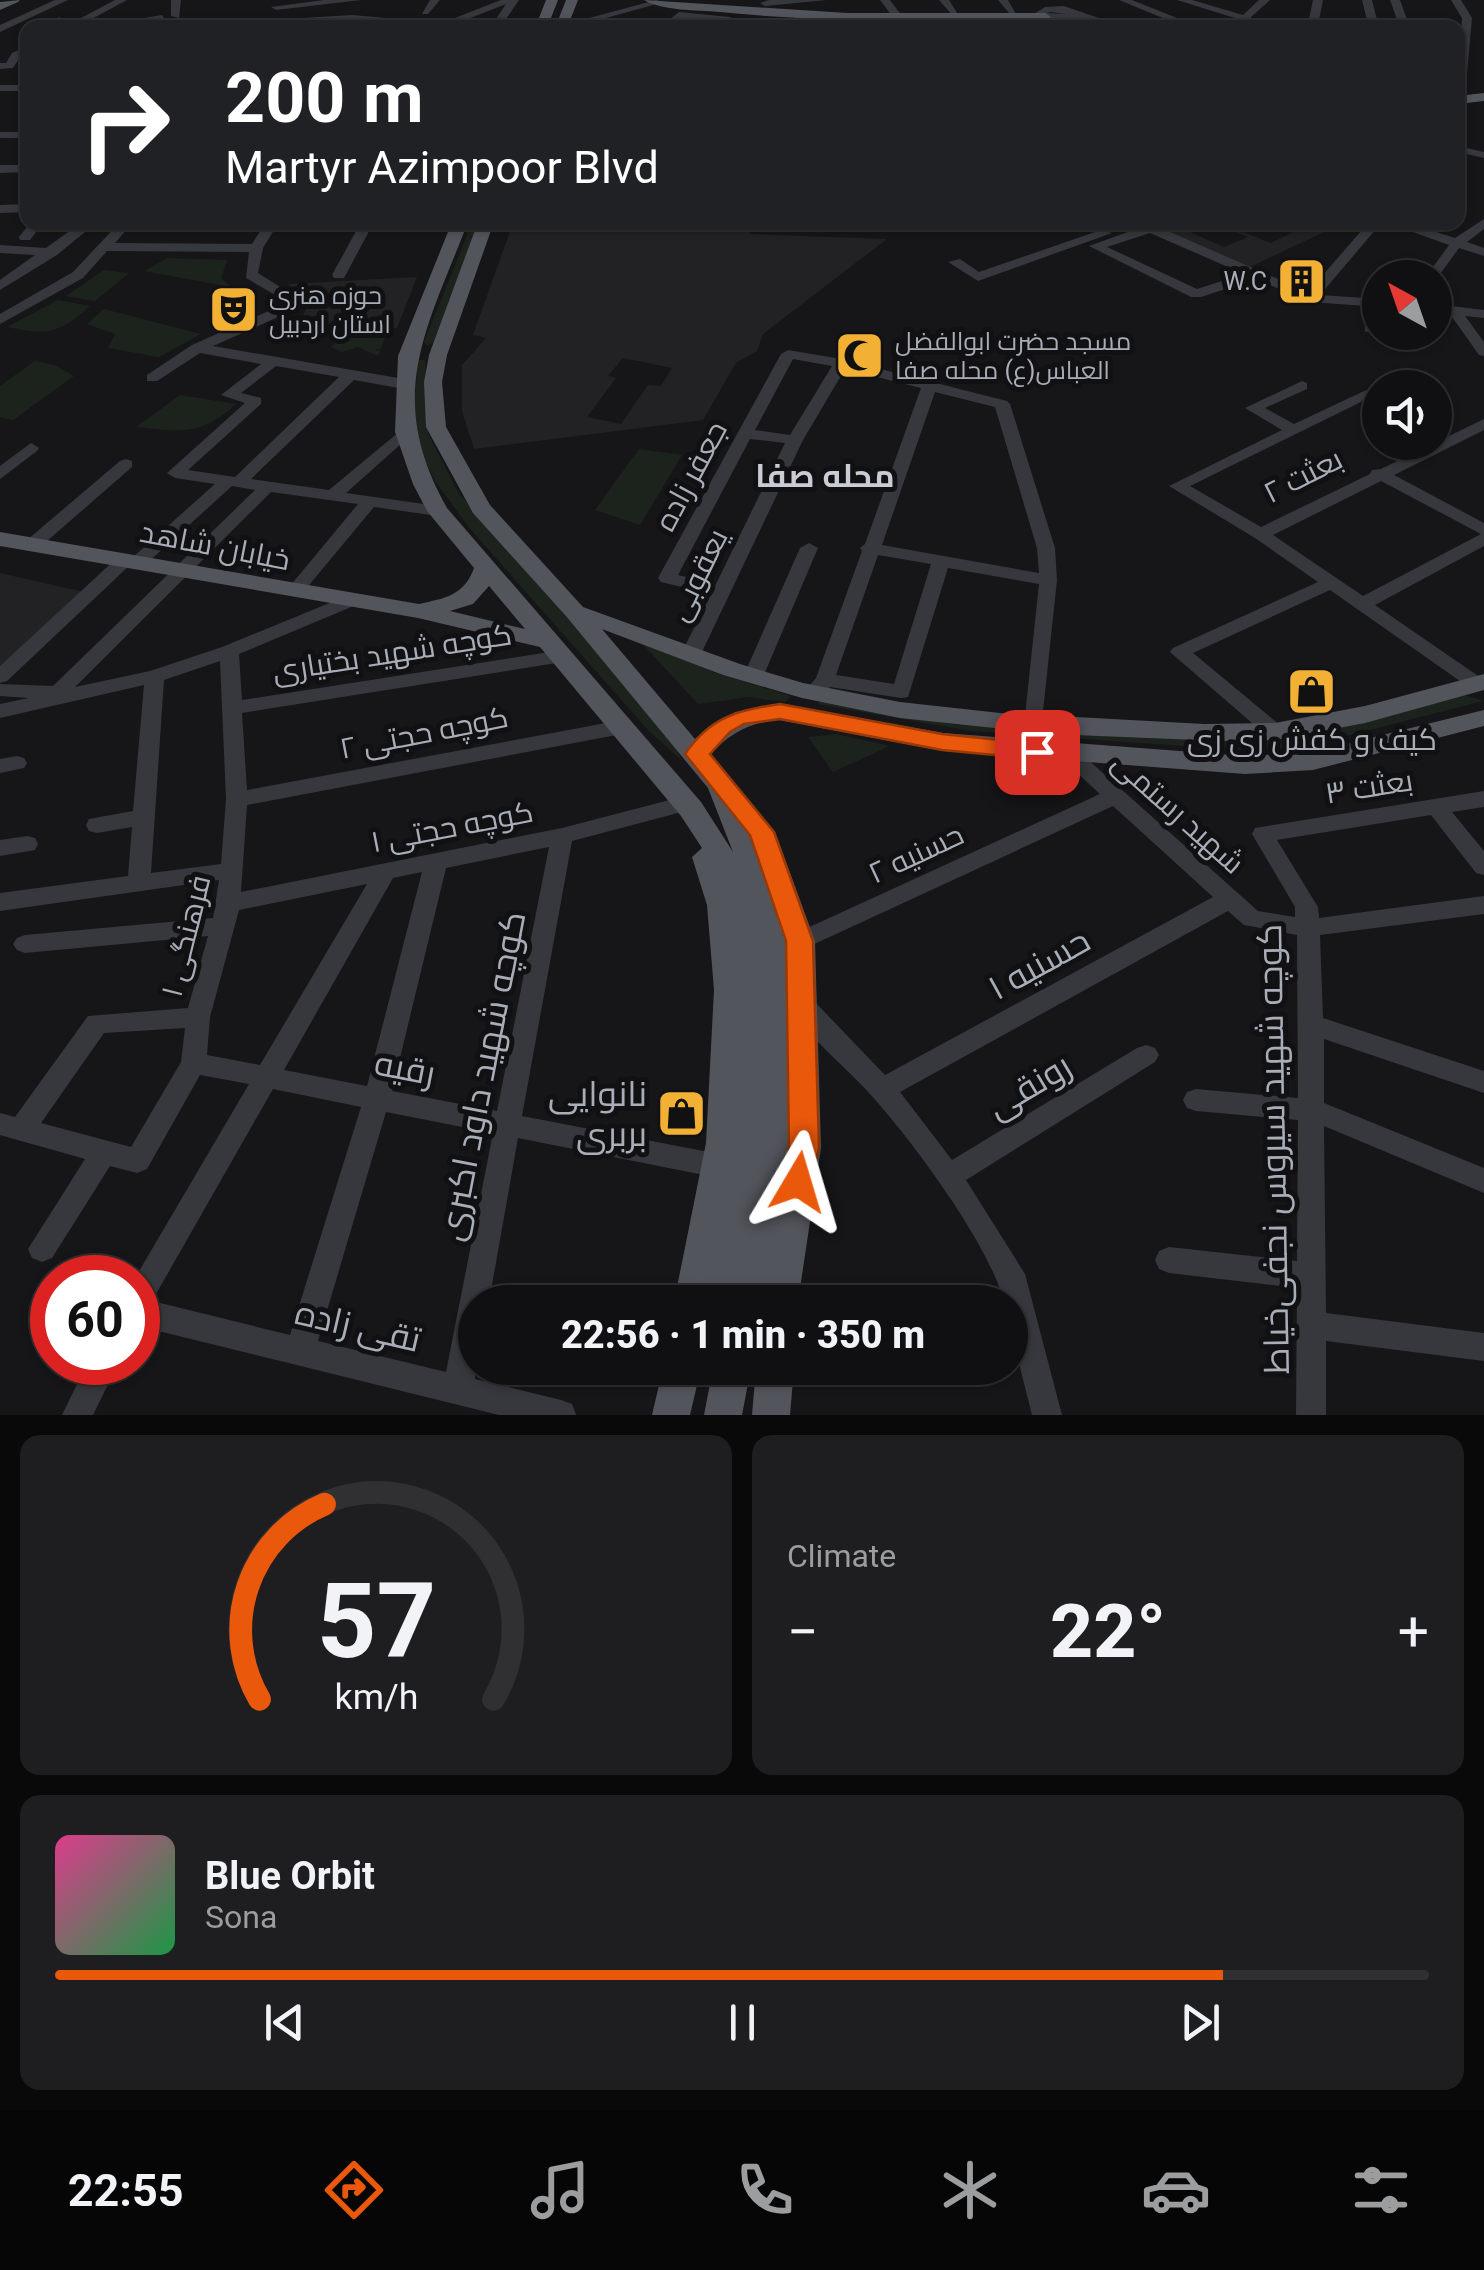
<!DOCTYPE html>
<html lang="en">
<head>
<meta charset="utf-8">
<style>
  :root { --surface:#101012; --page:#1e1e20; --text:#f1f3f6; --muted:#9c9d9f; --line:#303032; --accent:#ea580c }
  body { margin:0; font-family:Roboto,Cairo,sans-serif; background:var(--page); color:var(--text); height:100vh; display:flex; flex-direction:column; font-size:38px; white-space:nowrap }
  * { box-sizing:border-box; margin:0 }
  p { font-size:32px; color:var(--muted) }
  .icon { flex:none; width:55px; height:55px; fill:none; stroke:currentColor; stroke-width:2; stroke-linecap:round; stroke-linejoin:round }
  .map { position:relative; height:1415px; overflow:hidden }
  .drawer { display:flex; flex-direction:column; gap:20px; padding:20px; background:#09090a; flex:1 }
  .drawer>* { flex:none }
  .top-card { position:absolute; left:20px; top:20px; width:1445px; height:210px; border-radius:20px; box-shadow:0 2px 8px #0004,0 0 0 2px var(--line); background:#202124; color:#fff; overflow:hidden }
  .needle { width:65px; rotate:320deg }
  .tools { position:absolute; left:1362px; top:260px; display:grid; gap:20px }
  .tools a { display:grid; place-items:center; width:90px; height:90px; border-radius:50%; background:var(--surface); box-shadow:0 2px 8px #0004,0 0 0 2px var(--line); font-size:50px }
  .speed { position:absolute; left:30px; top:1255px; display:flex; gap:20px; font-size:50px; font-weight:700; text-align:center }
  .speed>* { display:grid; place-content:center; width:130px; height:130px; border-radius:50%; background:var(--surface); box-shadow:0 2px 8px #0004,0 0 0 2px var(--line); line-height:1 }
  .speed .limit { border:15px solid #d22; background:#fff; color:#111 }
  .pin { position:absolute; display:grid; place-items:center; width:85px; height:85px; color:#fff; margin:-42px; border-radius:20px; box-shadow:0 5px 15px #0006 }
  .me { position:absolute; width:110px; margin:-55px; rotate:7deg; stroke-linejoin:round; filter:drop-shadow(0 0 8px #0008) }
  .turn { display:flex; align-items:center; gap:35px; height:210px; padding:0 40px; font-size:45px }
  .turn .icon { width:130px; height:130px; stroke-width:2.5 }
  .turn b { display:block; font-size:70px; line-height:85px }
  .big { font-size:75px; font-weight:800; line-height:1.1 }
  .drawer .widget { flex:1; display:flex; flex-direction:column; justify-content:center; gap:15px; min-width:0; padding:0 35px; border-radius:20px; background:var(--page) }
  .drawer .dial { align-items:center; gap:0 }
  .dial svg { height:260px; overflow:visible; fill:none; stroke:var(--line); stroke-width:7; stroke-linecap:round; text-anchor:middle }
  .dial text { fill:var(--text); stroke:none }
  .song { display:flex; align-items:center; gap:30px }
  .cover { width:120px; height:120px; border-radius:15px; background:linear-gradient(135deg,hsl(330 70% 55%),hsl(140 70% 35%)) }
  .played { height:10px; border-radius:5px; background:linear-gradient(90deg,var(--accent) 85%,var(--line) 85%) }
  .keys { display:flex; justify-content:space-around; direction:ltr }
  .heat { display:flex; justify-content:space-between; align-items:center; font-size:55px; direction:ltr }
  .drawer .tiles { flex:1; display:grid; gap:20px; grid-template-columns:1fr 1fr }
  .widget:last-child { grid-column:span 2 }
  .trip { position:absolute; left:458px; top:1285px; width:570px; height:100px; border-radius:50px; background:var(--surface); box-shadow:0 2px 8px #0004,0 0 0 2px var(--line); font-weight:800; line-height:100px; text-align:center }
  .dock { display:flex; height:160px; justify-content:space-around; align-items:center; background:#060607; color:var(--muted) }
  .dock .icon { width:70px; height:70px }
  .dock .on { color:var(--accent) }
  .dock b { font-size:45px; color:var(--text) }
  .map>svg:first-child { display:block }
  .built { fill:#222225; fill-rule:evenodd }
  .green { fill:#1c231d }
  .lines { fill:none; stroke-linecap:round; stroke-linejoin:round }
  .minor { fill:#37383d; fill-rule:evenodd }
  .major { fill:#53555c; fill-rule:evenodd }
  .major-bridge { stroke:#53555c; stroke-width:34 }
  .route { fill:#ea580c; stroke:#983908; stroke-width:2.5 }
  .labels { text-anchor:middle; stroke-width:10; stroke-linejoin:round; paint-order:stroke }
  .far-poi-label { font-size:25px; fill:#a8adb8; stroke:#111113; text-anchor:start }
  .street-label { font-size:30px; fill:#a8adb8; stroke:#111113 }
  .poi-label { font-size:30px; fill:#a8adb8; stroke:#111113 }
  .neighbourhood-label { font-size:32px; font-weight:bold; fill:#c9ccd4; stroke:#111113 }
  .near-street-label { font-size:35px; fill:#a8adb8; stroke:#111113 }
  .near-poi-label { font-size:35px; fill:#a8adb8; stroke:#111113; text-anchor:end }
</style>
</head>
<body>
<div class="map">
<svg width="1484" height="1415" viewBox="0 0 1484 1415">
  <rect width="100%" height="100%" fill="#161618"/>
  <g class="built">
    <path d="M752 223 750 234 887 239 763 334 757 351 736 363 703 420 474 449 462 411V365L486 338 473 335 513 223H631V229L657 228 658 223ZM623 358 672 368 661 386 648 385 621 424 587 417 616 378 608 376Z"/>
    <path d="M1145 223H1183L1176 226 1224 247 1248 237 1215 223H1261L1243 232 1271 243 1308 225 1304 223H1343L1250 267Z"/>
    <path d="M417 277 397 328 298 324 312 299 287 284Z"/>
    <path d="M0 573 84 592 0 666Z"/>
  </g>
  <g class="green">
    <path d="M472 223H481L434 342 427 346 424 342Z"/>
    <path d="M168 258 227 260 221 278 231 287 144 271Z"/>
    <path d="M104 270 129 273 95 301 66 296Z"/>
    <path d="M58 300 90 306C60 334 46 335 7 327Z"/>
    <path d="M104 309 201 334 159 357 108 348 115 334 87 324Z"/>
    <path d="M348 330 387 332 381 349 375 350 380 351 378 356 358 347 342 352 331 347 338 339 333 335 339 333 341 340 345 336 341 332Z"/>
    <path d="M418 360H425L428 434 458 492 673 737 681 760 649 731 471 530 435 481 418 445 413 421Z"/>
    <path d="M35 361 55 365 74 376 13 420 0 417V386Z"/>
    <path d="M180 395 236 404C202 436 180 432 136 427Z"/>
    <path d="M639 449 682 455 640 525 595 510Z"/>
    <path d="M636 637 718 674 791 696 785 702 749 697 698 704Z"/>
    <path d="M1462 694 1483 701 1303 747 1242 750 971 731 817 704 823 700 1269 739 1304 735Z"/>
    <path d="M836 734 890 746 833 772 808 737Z"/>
  </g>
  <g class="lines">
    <g class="minor">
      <path d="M55 0H68L0 32V25Z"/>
      <path d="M115 0H127L75 28 64 27Z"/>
      <path d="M171 0H181L179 18 171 16Z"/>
      <path d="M324 0H361L276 10 271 7Z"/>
      <path d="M430 0H440L428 14H422Z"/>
      <path d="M501 0H519L500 28H490L506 4 455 24 473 28 352 21 143 28 352 15 442 23Z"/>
      <path d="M656 0 664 2 570 28 556 27Z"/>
      <path d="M769 0H827L765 6 760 3Z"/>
      <path d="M880 0H890L911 28H901Z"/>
      <path d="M939 0H949L959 16H953Z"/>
      <path d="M998 0H1008L1016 14H1010Z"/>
      <path d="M1119 0H1132L1202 28H1187Z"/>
      <path d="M1177 0H1192L1243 15 1259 0H1270L1251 17V21L1238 27 1233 24 1238 19Z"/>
      <path d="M1313 0H1323L1318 25 1302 28 1308 24Z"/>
      <path d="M1362 0H1372L1379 28H1369Z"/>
      <path d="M1390 0H1400L1410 28H1400Z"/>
      <path d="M1451 0H1461L1472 18 1467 73 1458 79 1462 18Z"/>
      <path d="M1064 6 1128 28C1110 28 1093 18 1076 18 1059 18 1050 22 1034 14L1045 7ZM1050 12 1066 14 1047 13Z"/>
      <path d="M679 12 730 17 735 20 730 23 681 18 670 28H659Z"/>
      <path d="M162 15 165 20 114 28H85Z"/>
      <path d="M797 15 805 17 795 28H784Z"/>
      <path d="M836 15 839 16 847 28H837L831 18Z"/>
      <path d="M60 17 63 22 47 28H31Z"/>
      <path d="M991 25 1008 28H986Z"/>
      <path d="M28 46V53L20 57 13 68 0 69V63H6L12 53Z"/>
      <rect x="0" y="85" width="28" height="6"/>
      <rect x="0" y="132" width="28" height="6"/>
      <path d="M1458 146 1484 152V158L1458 152Z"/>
      <path d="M28 162 25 172 0 173V165H19Z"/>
      <path d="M28 204V212L0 213V205Z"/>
      <path d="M1484 219V229L1467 242 1484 248V256L1459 248 1435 281V278H1425L1449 245 1385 222H1405L1455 238Z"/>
      <path d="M31 222H44L30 240H20L19 237Z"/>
      <path d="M82 222H97L57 255 0 290V280L35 255 0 253V245L46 248Z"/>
      <path d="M120 222H133L115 243 252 244 266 222H279L263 248 258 273 299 299 292 311 213 346 404 379 412 384 404 389 354 380 251 479 329 490 405 427 411 429V435L346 493 438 506 447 511 438 516 374 507 300 596 294 597 285 592 358 504 271 492 75 687 150 671 222 647 349 595 358 601 356 605 239 654 242 700 563 650 573 656 563 662 242 713 247 790 622 720 632 727 622 734 247 805 241 892 562 828 685 796 693 799 696 804 693 809 572 841 522 1116 719 1154 729 1158 732 1166 729 1174 719 1178 518 1138 489 1302H475V1379L561 1400 572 1404 576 1415H499L138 1326V1278H135L249 1084 200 1075 147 1169 137 1173 110 1166 52 1258 42 1262 32 1258 28 1249 85 1159 0 1135V1113L15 1117 88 1016 188 1008 208 936 25 953 17 950 13 944 17 938 25 935 213 918 219 880 0 911V893L128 876 132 827 97 833 89 831 86 825 89 819 133 811 144 685 0 718V704L29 698 0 696V684L53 686 255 490 232 486 144 566 131 564 7 681 0 683V666L119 556 132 558 215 484 175 478 167 473 245 403 221 395 261 364 200 353 157 381H147V375L192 345 282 305 284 300 246 278 249 252 107 251 83 278 0 324V314L73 272ZM276 366 339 377 235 477 188 470 261 404V398L241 393ZM220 661 226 799 221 864 151 873 164 680ZM549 847 497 1111 392 1091 446 868ZM422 872 367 1086 284 1070 393 878ZM367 884 260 1065 207 1055 210 1017 239 910ZM185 1028 181 1062 131 1147 41 1123 104 1033ZM273 1089 361 1107 290 1335 152 1301ZM386 1112 493 1133 446 1372 318 1341Z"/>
      <path d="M361 222H374L344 278H334L332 275Z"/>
      <path d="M1057 222H1072L1066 226Z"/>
      <path d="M1129 222H1147L1308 292 1369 222H1382L1320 295 1380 299V307L1310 302 1256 279 1201 297H1191L1089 246 1139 228ZM1150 233 1244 274 1197 289 1107 247Z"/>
      <path d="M1101 230 1112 233 978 281 948 262 960 259 979 272Z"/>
      <path d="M1435 304 1484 310V318L1465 316 1484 342V356L1479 355 1450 314 1435 312Z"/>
      <path d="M1380 319V329L1365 332V326Z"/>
      <path d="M788 350 841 359 1007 401 1010 404 1055 548 1057 580 1041 730H1027L1024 725 1039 584 948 568 908 697 901 698 830 687 821 697 814 698 804 692 816 678 862 551 860 548 865 544 921 388 845 369 803 440 701 654 691 660 684 658 681 654 711 594 661 582 658 578 781 354ZM793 359 832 366 790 435 755 430ZM935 392 995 407 1037 548 1039 573 882 545ZM750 439 785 443 716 584 678 575ZM878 555 931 564 894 684 836 675Z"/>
      <path d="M1302 381 1307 383V389L1265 408 1294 424 1362 392 1367 390 1375 395 1190 486 1261 527 1370 474 1372 470 1381 469 1484 419V430L1394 475 1484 523V546L1375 605 1484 680V688H1470L1330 590 1193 653 1281 726 1284 731 1274 738 1267 736 1170 652 1173 648 1318 582 1255 538 1169 486 1282 430 1245 408ZM1381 481 1481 534 1363 596 1273 535Z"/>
      <path d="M31 443 39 448 37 451 0 479V466Z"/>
      <path d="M126 459 132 461V467L39 548H27L24 544 27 540 120 461Z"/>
      <path d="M809 543 818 548 763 677 753 683 746 681 743 677 800 548Z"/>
      <path d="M1069 747 1076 749 1258 911 1295 917V907L1252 834 1255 828 1484 791V807L1452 812 1484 851V875L1476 873 1431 815 1277 840 1318 907 1319 918 1484 896V914L1320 935 1323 1018 1484 1071V1093L1324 1039V1103L1484 1168V1193L1324 1126 1326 1313 1484 1333V1361L1326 1341V1415H1296L1297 1288 1169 1273 1159 1269 1155 1260 1159 1251 1169 1247 1297 1261 1298 1120 1196 1111 1187 1108 1183 1100 1187 1092 1196 1089 1298 1098 1297 935 1244 925 1228 911 900 1092 952 1160 1137 1048 1146 1045 1155 1048 1159 1055 1155 1062 966 1180 1025 1274 1062 1415H1032L1010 1328V1302H1004C990 1245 911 1139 870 1094 847 1068 807 1037 792 1007L795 1000 804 997 813 1000 885 1075 1213 897 1113 806 808 947 800 950 792 947 788 941 792 935 1100 794 1062 759 1059 754 1062 749Z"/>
      <path d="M17 756 24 758 27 763 24 768 0 773V759Z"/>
      <path d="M27 836 35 838 38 844 35 850 0 856V840Z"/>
      <path d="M88 1362H119L93 1415H62Z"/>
    </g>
    <g class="major">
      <path d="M20 0 18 2 0 10V2Z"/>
      <path d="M546 0H558L547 28H535Z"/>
      <path d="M566 0H578L567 28H555Z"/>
      <path d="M644 0 847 13H1045L1051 17 1045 21C936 21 828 23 720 12 697 10 663 11 644 0Z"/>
      <path d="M1484 93V101L1458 104V96Z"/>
      <path d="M452 222H468C426 331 384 396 447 508L701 802 733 852 708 788 566 616 473 513 426 427 424 382 429 355 478 222H494L447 355 442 382 446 427 490 505 583 607 740 664 803 683 900 702 1000 713 1204 724 1275 723 1365 706 1484 674V690L1365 723 1275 740 1222 741 1050 734 900 718 802 698 723 675 602 629 695 739 735 712 780 704 943 733 1245 756 1313 752 1484 710V726L1313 770 1245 774 943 751 780 720C750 722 730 733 710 755L729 778 738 796 747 798 775 832 815 941 821 1148 798 1302H762L785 1160 775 1164 763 1159 758 1149 756 1154 744 1159 737 1156 710 1302H674L706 1143 714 990 707 905 692 857 702 848 681 816 540 647 418 618 0 546V532L419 604C445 598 464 596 474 568L427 511 413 484 395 432 398 356ZM489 586 525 629 450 611 473 604Z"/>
      <path d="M663 1368H701L690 1415H652Z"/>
      <path d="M713 1368H751L742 1415H704Z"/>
      <path d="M756 1368H794L790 1415H752Z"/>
    </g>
    <g class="major-bridge">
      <path d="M711 1302 744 1144"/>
      <path d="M745 1302 775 1149"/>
    </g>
  </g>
  <path class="route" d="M780 704 942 734 1037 744 1049 752 1037 759 942 750 780 719 744 724 730 732 710 754 774 832 813 941 819 1148 808 1192 798 1196 787 1192 782 1182 789 1148 786 941 750 835 685 754C710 717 738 710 780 704Z"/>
  <defs>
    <symbol id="building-square" viewBox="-11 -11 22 22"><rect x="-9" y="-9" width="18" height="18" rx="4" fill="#f2b134" stroke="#111113"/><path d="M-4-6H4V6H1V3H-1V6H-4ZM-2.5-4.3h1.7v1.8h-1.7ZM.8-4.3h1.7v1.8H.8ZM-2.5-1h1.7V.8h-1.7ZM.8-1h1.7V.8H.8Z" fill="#111"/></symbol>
    <symbol id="theatre-square" viewBox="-11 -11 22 22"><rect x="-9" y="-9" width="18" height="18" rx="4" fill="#f2b134" stroke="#111113"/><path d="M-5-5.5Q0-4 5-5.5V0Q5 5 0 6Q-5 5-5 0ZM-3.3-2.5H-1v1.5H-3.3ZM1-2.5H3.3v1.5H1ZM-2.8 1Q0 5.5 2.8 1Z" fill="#111"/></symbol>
    <symbol id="mosque-square" viewBox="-11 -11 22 22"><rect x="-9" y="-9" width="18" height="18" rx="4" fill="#f2b134" stroke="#111113"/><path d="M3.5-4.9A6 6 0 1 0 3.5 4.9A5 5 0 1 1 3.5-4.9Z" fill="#111"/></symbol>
    <symbol id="shop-square" viewBox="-11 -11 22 22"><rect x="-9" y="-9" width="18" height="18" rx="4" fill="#f2b134" stroke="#111113"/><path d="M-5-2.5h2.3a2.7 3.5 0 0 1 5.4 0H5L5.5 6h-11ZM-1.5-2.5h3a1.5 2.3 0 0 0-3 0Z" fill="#111"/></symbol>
  </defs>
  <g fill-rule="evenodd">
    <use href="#building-square" x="1274" y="254" width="55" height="55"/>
    <use href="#theatre-square" x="206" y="282" width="55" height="55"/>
    <use href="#mosque-square" x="832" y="328" width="55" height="55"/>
    <use href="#shop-square" x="1284" y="664" width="55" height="55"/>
    <use href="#shop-square" x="654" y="1086" width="55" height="55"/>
  </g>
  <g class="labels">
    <g class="far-poi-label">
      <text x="1267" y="290" text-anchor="end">W.C</text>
      <text x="269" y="304">حوزه هنری<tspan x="269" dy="29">استان اردبیل</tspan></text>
      <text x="895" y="350">مسجد حضرت ابوالفضل<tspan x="895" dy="29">العباس(ع) محله صفا</tspan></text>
    </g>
    <g class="street-label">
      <text transform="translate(691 476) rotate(-62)" y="10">جعفر زاده</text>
      <text transform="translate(1303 476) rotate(-27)" y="10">بعثت ۲</text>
      <text transform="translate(215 546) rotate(11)" y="10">خیابان شاهد</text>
      <text transform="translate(698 575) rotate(-64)" y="10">یعقوبی</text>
      <text transform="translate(392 653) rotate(-9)" y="10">کوچه شهید بختیاری</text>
      <text transform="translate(424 733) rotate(-11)" y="10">کوچه حجتی ۲</text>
      <text transform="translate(1369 787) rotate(-9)" y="10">بعثت ۳</text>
      <text transform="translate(1178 813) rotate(42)" y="10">شهید رستمی</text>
      <text transform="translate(452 827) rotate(-11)" y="10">کوچه حجتی ۱</text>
      <text transform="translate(916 854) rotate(-25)" y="10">حسنیه ۲</text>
      <text transform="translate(186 936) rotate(-76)" y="10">فرهنگی ۱</text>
    </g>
    <g class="poi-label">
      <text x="1312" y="750">کیف و کفش زی زی</text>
    </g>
    <g class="neighbourhood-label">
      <text x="825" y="487">محله صفا</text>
    </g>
    <g class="near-street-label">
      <text transform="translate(1039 964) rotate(-29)" y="12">حسنیه ۱</text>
      <text transform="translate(405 1068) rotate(11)" y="12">رقیه</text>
      <text transform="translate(482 1076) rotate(-79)" y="12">کوچه شهید داود اکبری</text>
      <text transform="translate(1029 1086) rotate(-31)" y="12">رونقی</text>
      <text transform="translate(1273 1149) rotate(-91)" y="12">کوچه شهید سیروس نجفی‌خیاط</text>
      <text transform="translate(358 1326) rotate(13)" y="12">تقی زاده</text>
    </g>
    <g class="near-poi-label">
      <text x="647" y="1106">نانوایی<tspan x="647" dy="40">بربری</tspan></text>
    </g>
  </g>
</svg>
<div class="tools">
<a><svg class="needle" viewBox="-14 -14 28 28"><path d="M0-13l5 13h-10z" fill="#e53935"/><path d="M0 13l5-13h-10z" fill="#9c9d9f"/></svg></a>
<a><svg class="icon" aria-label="sound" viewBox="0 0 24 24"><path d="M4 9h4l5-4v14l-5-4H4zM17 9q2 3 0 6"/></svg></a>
</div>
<div class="speed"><div class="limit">60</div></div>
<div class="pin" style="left:1037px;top:752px;background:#d93025"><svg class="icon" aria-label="arrive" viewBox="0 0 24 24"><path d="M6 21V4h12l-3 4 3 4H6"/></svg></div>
<svg class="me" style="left:798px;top:1182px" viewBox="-20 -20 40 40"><path d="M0-17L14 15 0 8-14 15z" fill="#ea580c" stroke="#fff" stroke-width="4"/></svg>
<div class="trip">22:56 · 1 min · 350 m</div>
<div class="top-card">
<div class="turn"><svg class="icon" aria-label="right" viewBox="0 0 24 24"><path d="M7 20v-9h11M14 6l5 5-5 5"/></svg><div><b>200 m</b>Martyr Azimpoor Blvd</div></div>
</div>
</div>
<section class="drawer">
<div class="tiles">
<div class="widget dial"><svg viewBox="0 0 100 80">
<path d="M14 69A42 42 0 1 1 86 69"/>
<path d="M14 69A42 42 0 0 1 34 9" stroke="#ea580c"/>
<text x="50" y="56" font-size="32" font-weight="700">57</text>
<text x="50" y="72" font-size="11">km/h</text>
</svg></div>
<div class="widget"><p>Climate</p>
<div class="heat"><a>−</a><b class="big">22°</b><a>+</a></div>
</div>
<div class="widget">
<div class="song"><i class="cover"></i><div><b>Blue Orbit</b><p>Sona</p></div></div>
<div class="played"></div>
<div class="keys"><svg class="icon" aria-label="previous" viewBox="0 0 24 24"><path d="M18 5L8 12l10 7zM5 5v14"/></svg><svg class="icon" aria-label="pause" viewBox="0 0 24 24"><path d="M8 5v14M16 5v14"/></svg><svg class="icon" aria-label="next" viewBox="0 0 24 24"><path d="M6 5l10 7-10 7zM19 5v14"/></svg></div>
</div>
</div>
</section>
<nav class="dock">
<b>22:55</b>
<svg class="icon on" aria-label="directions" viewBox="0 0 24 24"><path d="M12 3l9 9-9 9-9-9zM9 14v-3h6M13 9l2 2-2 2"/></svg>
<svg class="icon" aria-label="music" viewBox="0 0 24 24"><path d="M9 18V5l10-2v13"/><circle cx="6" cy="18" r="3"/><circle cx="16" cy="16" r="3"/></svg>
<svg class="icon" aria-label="phone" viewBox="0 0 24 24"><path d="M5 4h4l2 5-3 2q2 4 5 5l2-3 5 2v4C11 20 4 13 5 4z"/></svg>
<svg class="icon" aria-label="climate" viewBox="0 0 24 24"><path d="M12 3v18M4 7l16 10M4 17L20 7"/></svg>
<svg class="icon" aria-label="car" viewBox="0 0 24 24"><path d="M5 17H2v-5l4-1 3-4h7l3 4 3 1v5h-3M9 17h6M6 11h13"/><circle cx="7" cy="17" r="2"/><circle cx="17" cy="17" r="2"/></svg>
<svg class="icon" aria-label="filters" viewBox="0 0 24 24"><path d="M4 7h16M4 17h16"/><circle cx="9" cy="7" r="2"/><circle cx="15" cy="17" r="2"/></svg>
</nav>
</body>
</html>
